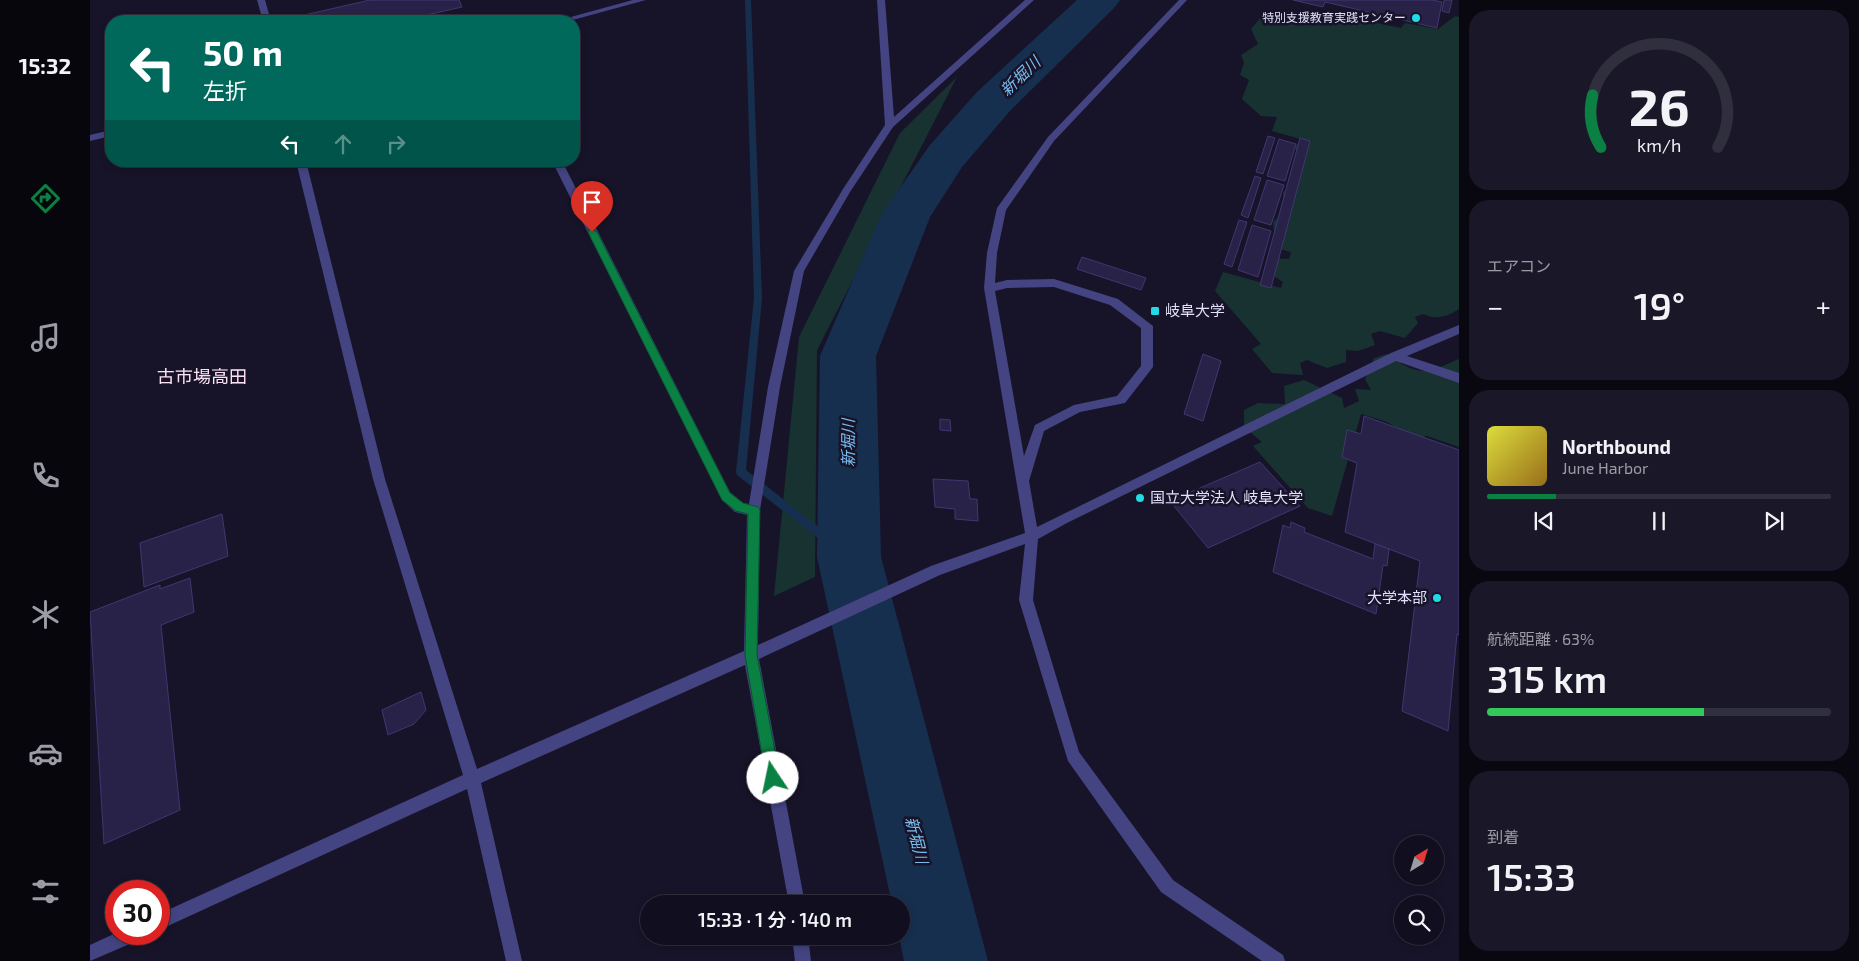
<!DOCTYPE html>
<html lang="ja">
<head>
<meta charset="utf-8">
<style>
  :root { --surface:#110f1f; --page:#1a1828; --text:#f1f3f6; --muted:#9c9ca4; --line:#302f3d; --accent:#0b8043 }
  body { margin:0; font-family:"Exo 2","Noto Sans JP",sans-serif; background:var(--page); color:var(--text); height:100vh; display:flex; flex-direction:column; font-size:19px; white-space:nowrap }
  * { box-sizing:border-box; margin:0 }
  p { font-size:16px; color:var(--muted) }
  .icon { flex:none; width:28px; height:28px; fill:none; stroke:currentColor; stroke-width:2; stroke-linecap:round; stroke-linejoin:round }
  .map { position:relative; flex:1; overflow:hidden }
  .details { display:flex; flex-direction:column; gap:10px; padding:10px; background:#090811; width:400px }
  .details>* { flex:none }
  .hud { position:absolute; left:15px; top:15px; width:475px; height:152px; border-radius:20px; box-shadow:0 2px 8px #0003,0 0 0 1px var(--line); background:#00695c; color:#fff; overflow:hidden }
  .needle { width:32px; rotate:38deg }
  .tools { position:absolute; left:1304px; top:835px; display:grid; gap:10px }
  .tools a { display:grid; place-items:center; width:50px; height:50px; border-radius:50%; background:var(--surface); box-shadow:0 2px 8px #0003,0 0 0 1px var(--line); font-size:25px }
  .speed { position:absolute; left:15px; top:880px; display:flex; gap:10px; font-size:25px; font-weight:700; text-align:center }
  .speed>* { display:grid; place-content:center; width:65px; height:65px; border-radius:50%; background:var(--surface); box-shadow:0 2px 8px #0003,0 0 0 1px var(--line); line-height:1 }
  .speed .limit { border:8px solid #d22; background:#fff; color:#111 }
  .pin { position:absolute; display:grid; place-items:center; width:42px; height:42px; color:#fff; margin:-51px -21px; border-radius:50% 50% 50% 0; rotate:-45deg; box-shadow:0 0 5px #0007 }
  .pin .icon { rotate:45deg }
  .me { position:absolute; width:55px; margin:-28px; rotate:349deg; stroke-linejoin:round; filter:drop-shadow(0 0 4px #0008) }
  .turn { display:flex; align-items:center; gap:18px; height:105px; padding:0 15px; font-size:22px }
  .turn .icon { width:65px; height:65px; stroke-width:2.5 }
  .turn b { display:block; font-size:35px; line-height:42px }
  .lanes { display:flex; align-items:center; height:48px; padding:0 15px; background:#0003; justify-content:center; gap:25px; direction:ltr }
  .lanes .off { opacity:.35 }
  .big { font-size:38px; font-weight:600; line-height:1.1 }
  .details .card { flex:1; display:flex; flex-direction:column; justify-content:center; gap:8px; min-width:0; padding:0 18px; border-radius:20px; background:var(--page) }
  .details .dial { align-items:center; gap:0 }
  .dial svg { height:130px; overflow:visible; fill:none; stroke:var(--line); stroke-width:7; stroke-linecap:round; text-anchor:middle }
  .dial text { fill:var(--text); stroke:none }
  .song { display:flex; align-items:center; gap:15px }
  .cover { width:60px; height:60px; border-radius:8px; background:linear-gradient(135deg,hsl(60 70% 55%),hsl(40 70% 35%)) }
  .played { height:5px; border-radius:2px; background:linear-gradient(90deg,var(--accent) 20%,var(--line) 20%) }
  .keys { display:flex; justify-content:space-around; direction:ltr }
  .heat { display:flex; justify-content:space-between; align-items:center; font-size:28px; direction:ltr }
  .charge { height:8px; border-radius:4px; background:linear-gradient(90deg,#34c759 63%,var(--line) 0) }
  .trip { position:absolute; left:550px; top:895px; width:270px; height:50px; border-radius:25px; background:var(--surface); box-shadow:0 2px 8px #0003,0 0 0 1px var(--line); font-weight:600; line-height:50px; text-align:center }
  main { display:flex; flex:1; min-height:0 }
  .tabs { display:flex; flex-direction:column; width:90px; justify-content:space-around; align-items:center; background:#07060c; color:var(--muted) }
  .tabs .icon { width:35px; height:35px }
  .tabs .selected { color:var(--accent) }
  .tabs b { font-size:22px; color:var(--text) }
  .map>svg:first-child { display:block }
  .green { fill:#173230 }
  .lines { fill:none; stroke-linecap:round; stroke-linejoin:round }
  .stream { fill:#172f4e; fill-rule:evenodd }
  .river { fill:#172f4e; fill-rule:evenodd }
  .building { fill:#282248; stroke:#403771 }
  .minor { fill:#444483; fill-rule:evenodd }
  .route { fill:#0b8043; stroke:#07532c }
  .poi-dot { fill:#21dae6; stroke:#171429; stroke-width:2 }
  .labels { text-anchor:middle; stroke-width:5; stroke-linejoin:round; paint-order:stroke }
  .far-poi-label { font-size:12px; fill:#e1dffb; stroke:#171429; text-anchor:end }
  .poi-label { font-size:15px; fill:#e1dffb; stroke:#171429; text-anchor:start }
  .water-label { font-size:16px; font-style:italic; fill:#79bdf0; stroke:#171429 }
  .quarter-label { font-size:18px; fill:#fce1f3; stroke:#171429 }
</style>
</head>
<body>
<main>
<nav class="tabs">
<b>15:32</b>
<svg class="icon selected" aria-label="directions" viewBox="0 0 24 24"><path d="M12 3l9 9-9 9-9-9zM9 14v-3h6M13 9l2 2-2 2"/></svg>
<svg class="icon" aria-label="music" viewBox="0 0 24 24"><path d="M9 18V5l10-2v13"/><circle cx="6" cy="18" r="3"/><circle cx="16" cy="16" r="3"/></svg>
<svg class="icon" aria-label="phone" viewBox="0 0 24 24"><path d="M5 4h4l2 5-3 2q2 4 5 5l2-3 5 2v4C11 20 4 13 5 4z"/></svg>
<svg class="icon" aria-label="climate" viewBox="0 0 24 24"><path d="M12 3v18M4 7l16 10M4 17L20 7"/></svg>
<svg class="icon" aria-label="car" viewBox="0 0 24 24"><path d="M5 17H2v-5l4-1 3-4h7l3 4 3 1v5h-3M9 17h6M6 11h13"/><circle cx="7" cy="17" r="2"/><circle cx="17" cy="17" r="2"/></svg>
<svg class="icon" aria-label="filters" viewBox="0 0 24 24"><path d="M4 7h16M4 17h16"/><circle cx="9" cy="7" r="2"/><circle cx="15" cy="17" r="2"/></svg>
</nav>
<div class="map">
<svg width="1369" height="961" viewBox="0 0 1369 961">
  <rect width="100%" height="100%" fill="#171429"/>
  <g class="green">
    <path d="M1198 11 1211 16 1247 19 1263 18 1311 28 1315 23 1348 29 1365 16 1369 17V309C1357 317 1346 320 1333 314L1325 317 1328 323 1315 338 1290 331 1281 334 1285 345 1268 351 1256 350V362L1237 368 1217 360 1210 363 1213 375 1182 373 1162 349 1171 344 1125 291 1133 272 1191 288 1193 282 1174 270 1178 258 1199 259 1201 252 1186 248 1183 222 1193 213V193C1210 175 1211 170 1205 146L1214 140 1182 131 1187 117 1171 116 1152 99 1159 80 1150 75 1154 63 1151 55 1168 44 1161 29 1171 17Z"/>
    <path d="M867 77 727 350 725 577 684 596 709 337 810 133Z"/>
    <path d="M1297 354C1329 377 1335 374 1369 359V447L1337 436 1325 438 1297 422 1271 414 1242 516 1218 508 1163 446 1172 442 1154 427V410L1168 403 1195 404 1194 386 1214 380 1252 398 1254 408 1269 401 1265 389 1281 390 1275 379 1284 358Z"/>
  </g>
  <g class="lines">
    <path class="stream" d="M655 0H661L672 298 656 470 763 554 764 557 763 560 759 562 647 475 646 472 664 298Z"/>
    <path class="river" d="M987 0H1030L1024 8 919 112 872 167 840 217 786 356 791 557 898 961H814L809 936H811V904H802L727 557 730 356 791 215 840 145 887 92Z"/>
  </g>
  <g class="building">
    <path d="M280 0H369L372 7 310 21H202L201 18Z"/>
    <path d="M1203 0H1342L1352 2 1347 28 1235 2 1233 7Z"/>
    <path d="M1354 0H1362L1359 13 1352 11Z"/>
    <path d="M1178 136 1185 138 1173 174 1166 172Z"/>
    <path d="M1210 138 1220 141 1181 288 1170 285Z"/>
    <path d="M1189 139 1206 144 1195 181 1177 176Z"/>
    <path d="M1165 176 1171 178 1158 218 1151 215Z"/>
    <path d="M1177 180 1194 185 1181 225 1164 220Z"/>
    <path d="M1149 220 1157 222 1142 267 1134 264Z"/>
    <path d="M1162 225 1181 231 1168 277 1148 270Z"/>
    <path d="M992 257 1056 278 1051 290 987 269Z"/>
    <path d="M1113 354 1131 361 1113 421 1094 414Z"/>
    <path d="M1274 416 1369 450V635L1367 634 1358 731 1312 711 1330 561 1255 532 1267 463 1252 457 1257 430 1271 434Z"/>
    <path d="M850 419 860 420 861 431 850 430Z"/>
    <path d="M1170 462 1210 506 1118 548 1080 501Z"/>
    <path d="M843 479 878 481 880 499H887L888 521 865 519V509L845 507Z"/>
    <path d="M132 514 138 556 54 587 50 543Z"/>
    <path d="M1201 522 1215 528 1214 532 1283 559 1285 544 1299 549 1297 566 1293 565 1286 614 1183 572 1193 525 1200 528Z"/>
    <path d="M100 578 104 612 71 625 90 810 14 844 0 612 70 585V589Z"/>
    <path d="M331 692 336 710 324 724 298 735 292 710Z"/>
  </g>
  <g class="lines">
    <g class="minor">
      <path d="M167 0H175L181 21H173Z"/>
      <path d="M543 0H556L479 21H466Z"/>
      <path d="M787 0H795L804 117 935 0H944L803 127 760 192 714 271 690 387 670 510 668 645 841 566 935 533 894 288 897 253 907 208 958 137 1089 0H1097L964 141 916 210 907 253 905 283 917 280 964 279 1028 299 1063 326V367L1035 403 990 412 954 431 939 481 947 527 1301 353 1369 325V334L1317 356 1369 373V383L1306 361 977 523 948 539 943 600 989 752 1083 880 1193 955 1195 961H1172L1071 892 978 761 929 600 935 544 850 575 669 659 715 904H699L655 665 391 783 432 961H416L377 789 69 930V914L373 775 283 479 206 161H216L295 479 387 769 654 651 657 515 645 512 632 500 462 161H472L640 492 653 503 659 504 678 387 704 271 753 189 795 125ZM964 287 1020 305 1051 328V366L1027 396 984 405 945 425 934 456 905 291 917 288Z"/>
      <path d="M21 130V136L0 141V135Z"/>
      <path d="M26 933 51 934 49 940 0 961V945Z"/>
      <path d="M702 936H718L721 961H705Z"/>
    </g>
  </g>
  <path class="route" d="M499 229H502L507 232 640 493 653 503 668 507 670 510 667 655 690 778 688 783 683 785 678 783 676 778 655 655 658 514 646 511 632 500 498 232Z"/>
  <g class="poi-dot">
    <circle cx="1326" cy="18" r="5"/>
    <rect x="1060" y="306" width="10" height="10" rx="2.5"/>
    <circle cx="1050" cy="498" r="5"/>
    <circle cx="1347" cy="598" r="5"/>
  </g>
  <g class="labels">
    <g class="far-poi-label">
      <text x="1316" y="22">特別支援教育実践センター</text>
    </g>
    <g class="poi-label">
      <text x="1075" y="316">岐阜大学</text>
      <text x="1060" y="503">国立大学法人 岐阜大学</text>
      <text x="1337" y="603" text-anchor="end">大学本部</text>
    </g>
    <g class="water-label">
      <text transform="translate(930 76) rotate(-44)" y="6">新堀川</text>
      <text transform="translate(758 443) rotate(-90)" y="6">新堀川</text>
      <text transform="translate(827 840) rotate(76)" y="6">新堀川</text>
    </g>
    <g class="quarter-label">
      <text x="112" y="383">古市場高田</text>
    </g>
  </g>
</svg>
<div class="tools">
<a><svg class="needle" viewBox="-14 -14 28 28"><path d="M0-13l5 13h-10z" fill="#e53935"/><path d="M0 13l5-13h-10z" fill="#9c9ca4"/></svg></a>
<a><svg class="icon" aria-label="search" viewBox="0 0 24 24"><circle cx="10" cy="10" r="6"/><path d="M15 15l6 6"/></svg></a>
</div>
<div class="speed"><div class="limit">30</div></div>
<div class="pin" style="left:502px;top:232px;background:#d93025"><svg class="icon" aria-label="arrive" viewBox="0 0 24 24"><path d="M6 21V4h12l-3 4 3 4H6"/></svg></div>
<svg class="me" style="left:683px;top:778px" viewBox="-20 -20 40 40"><circle r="19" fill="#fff"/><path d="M0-13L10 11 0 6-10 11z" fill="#0b8043"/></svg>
<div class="trip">15:33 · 1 分 · 140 m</div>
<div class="hud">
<div class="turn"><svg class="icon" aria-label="left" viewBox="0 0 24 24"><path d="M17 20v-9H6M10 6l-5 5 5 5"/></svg><div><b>50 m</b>左折</div></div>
<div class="lanes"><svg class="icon" aria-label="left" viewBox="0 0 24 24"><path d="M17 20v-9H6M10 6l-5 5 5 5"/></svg><svg class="icon off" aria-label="ahead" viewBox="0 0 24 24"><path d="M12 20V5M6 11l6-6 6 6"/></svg><svg class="icon off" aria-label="right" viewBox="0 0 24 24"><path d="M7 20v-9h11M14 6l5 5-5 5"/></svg></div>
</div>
</div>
<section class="details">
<div class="card dial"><svg viewBox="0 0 100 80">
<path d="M14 69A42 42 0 1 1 86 69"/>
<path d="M14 69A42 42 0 0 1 9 37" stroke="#0b8043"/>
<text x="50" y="56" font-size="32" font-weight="700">26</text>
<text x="50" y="72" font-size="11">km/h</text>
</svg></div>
<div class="card"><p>エアコン</p>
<div class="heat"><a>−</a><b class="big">19°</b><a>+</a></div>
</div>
<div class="card">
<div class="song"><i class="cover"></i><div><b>Northbound</b><p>June Harbor</p></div></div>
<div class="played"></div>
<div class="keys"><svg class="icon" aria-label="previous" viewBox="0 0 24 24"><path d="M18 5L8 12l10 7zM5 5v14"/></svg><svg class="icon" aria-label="pause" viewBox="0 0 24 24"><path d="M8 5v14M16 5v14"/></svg><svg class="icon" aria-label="next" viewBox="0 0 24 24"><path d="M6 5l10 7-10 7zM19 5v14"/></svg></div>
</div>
<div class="card"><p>航続距離 · 63%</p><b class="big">315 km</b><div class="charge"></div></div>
<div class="card"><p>到着</p><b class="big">15:33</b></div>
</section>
</main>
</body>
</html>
